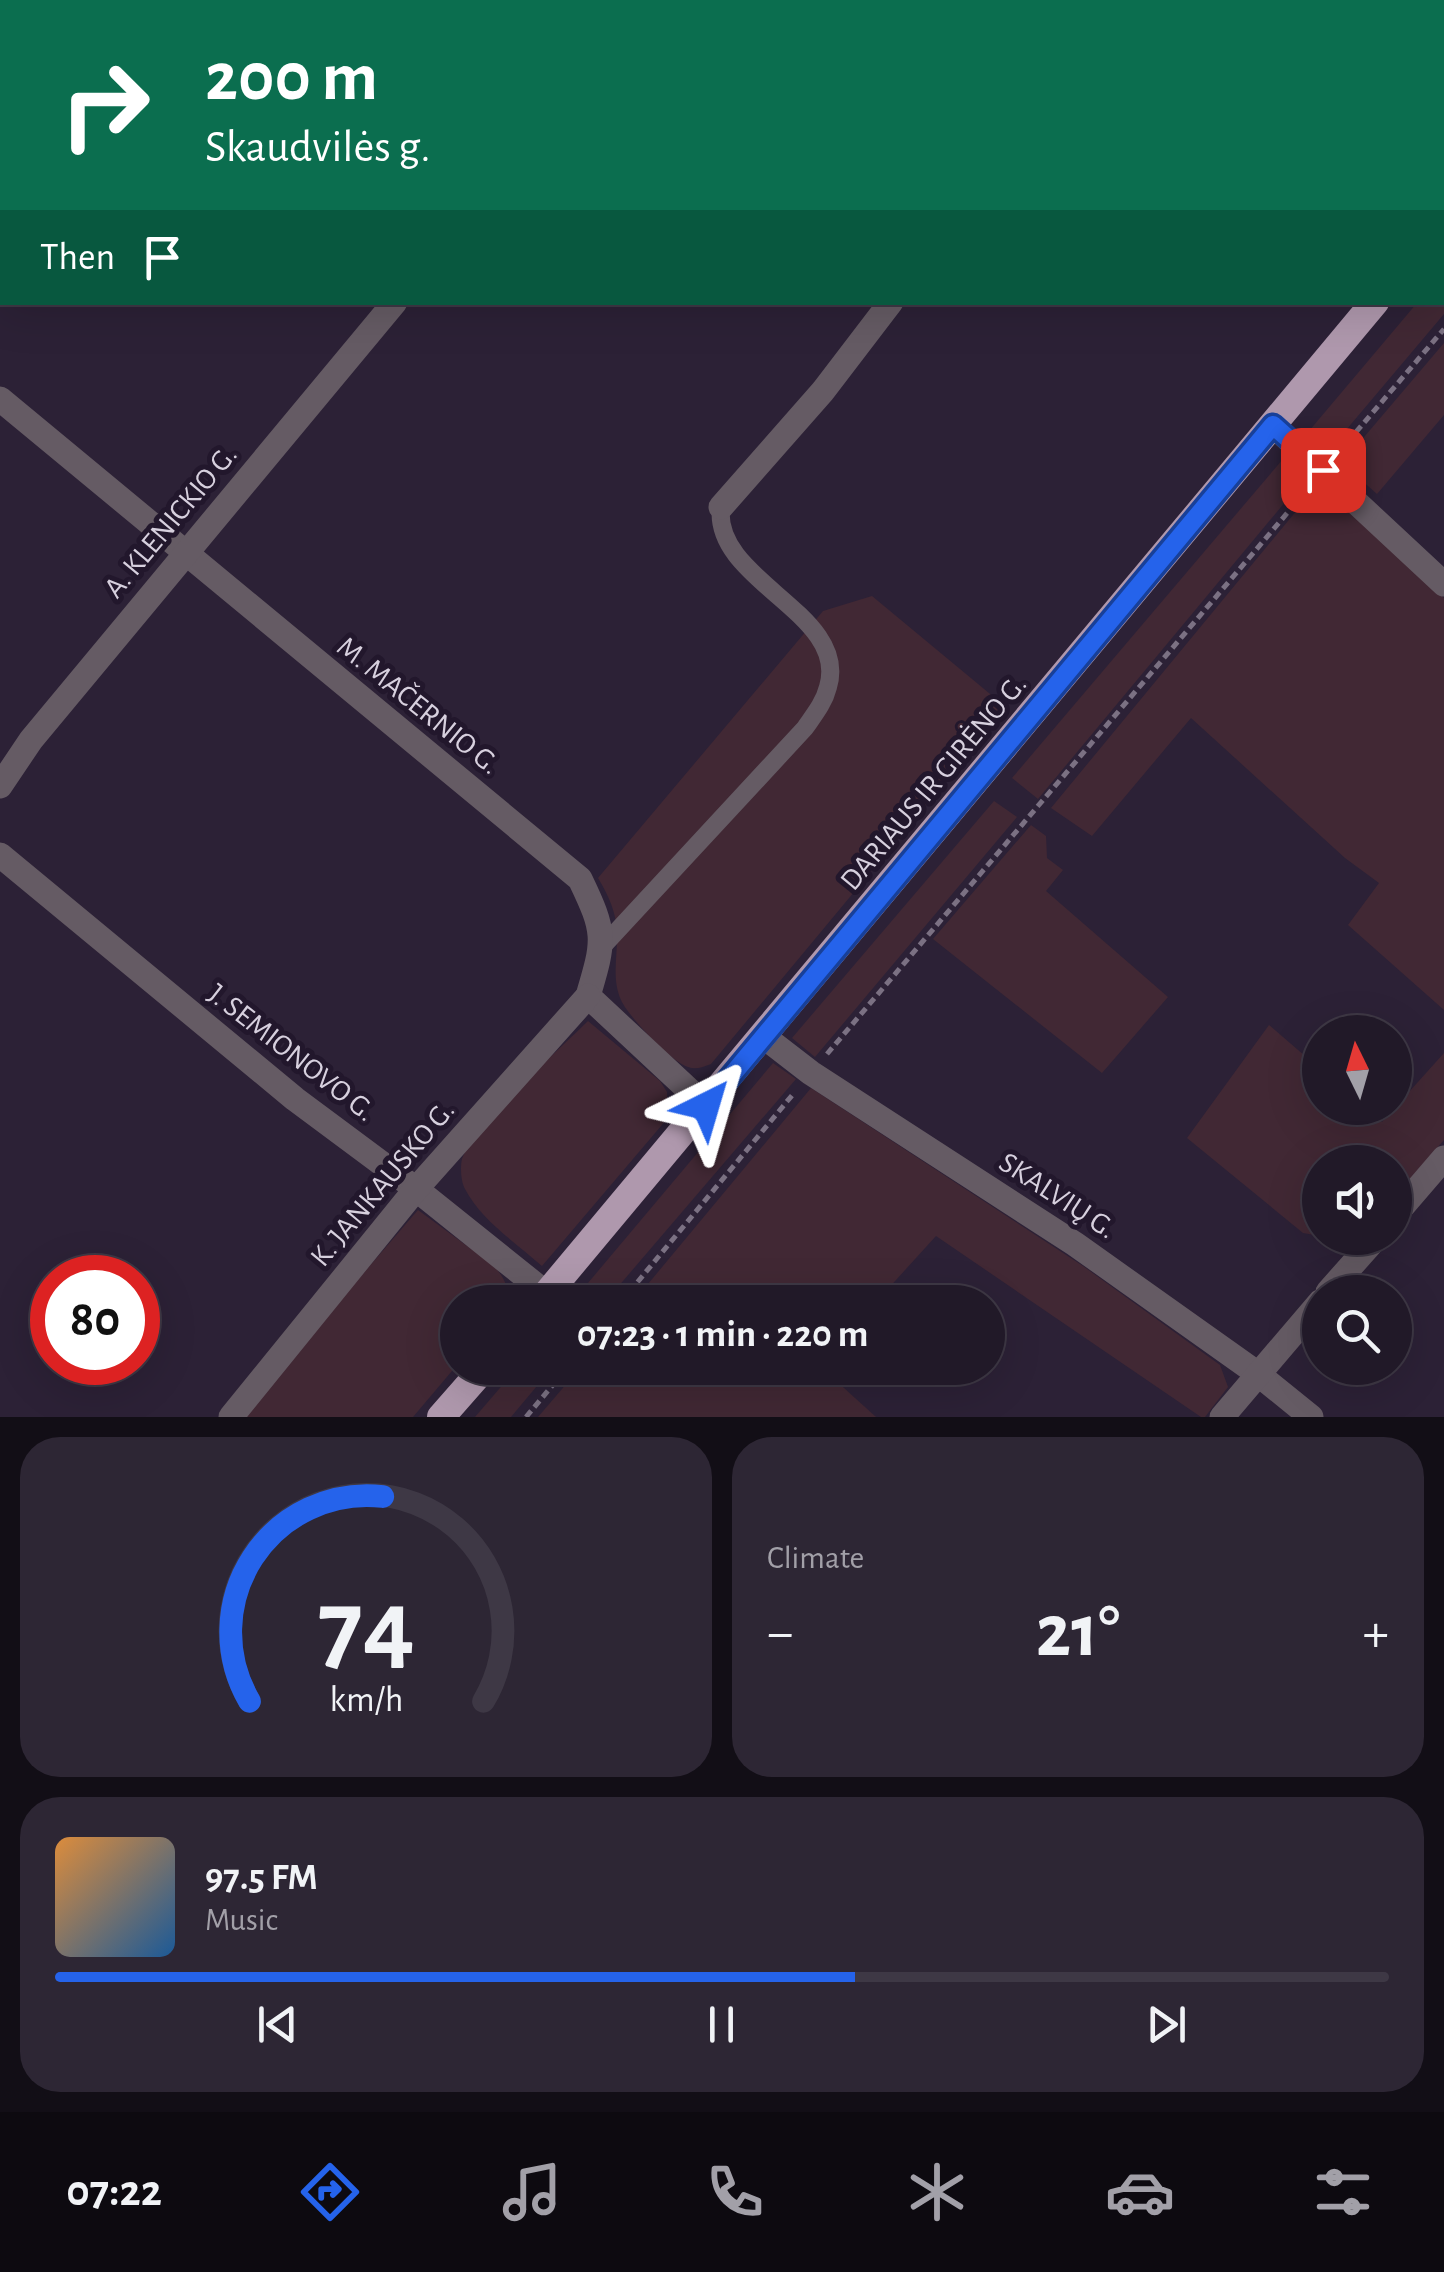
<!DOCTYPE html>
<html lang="en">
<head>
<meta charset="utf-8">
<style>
  :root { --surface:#211928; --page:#2d2634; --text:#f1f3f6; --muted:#a2a0a8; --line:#3e3845; --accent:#2563eb }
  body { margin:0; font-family:"Alegreya Sans",sans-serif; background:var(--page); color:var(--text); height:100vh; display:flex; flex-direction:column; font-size:38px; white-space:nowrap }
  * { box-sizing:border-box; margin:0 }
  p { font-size:32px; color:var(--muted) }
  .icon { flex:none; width:55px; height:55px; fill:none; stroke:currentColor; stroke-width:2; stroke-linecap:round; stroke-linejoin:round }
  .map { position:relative; height:1417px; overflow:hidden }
  .sheet { display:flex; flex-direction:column; gap:20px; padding:20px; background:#120e16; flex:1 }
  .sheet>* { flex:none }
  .hud { position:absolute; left:0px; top:0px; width:1445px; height:305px; box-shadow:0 10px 40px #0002,0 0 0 2px var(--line); background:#0b6e4f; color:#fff; overflow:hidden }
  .needle { width:65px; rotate:355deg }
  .buttons { position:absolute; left:1302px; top:1015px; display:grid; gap:20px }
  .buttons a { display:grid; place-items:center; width:110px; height:110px; border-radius:50%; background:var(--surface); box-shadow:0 10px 40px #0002,0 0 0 2px var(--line); font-size:50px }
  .speed { position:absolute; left:30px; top:1255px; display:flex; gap:20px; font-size:50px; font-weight:700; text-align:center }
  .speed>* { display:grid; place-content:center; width:130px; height:130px; border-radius:50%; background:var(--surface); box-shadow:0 10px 40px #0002,0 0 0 2px var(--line); line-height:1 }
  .speed .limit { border:15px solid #d22; background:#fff; color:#111 }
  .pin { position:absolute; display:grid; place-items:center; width:85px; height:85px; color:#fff; margin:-42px; border-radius:20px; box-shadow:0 5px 15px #0006 }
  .me { position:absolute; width:110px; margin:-55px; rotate:40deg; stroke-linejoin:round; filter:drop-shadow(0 0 8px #0008) }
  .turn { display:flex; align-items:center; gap:35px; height:210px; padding:0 40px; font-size:45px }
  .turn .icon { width:130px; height:130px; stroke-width:2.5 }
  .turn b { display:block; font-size:70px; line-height:85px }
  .then { display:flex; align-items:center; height:95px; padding:0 40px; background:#0003; gap:20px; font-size:38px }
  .big { font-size:75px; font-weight:700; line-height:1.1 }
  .sheet .card { flex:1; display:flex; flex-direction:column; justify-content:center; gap:15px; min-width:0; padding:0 35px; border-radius:40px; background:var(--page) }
  .sheet .dial { align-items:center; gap:0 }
  .dial svg { height:260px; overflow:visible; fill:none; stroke:var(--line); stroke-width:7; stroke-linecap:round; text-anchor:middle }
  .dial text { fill:var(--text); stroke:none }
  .song { display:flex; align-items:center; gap:30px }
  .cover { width:120px; height:120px; border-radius:15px; background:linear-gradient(135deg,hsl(30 70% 55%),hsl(210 70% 35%)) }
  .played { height:10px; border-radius:5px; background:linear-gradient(90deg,var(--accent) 60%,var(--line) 60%) }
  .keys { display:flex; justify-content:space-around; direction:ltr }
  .heat { display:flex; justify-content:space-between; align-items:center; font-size:55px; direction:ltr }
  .sheet .tiles { flex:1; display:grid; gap:20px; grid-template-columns:1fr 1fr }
  .card:last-child { grid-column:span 2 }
  .trip { position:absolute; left:440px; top:1285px; width:565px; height:100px; border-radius:50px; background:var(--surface); box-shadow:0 10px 40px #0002,0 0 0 2px var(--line); font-weight:700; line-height:100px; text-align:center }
  .dock { display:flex; height:160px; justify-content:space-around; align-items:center; background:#0d0a10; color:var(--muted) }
  .dock .icon { width:70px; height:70px }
  .dock .selected { color:var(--accent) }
  .dock b { font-size:45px; color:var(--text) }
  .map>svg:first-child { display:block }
  .green { fill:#412834 }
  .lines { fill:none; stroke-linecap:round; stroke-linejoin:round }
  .path { stroke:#7b7183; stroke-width:5; stroke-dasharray:8 5; stroke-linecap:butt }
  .service { stroke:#655b64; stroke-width:18 }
  .minor { stroke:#655b64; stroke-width:25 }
  .trunk { stroke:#af98ad; stroke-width:28 }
  .route-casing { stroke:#184099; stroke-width:25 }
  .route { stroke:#2563eb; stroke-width:18 }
  .labels { text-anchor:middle; stroke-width:10; stroke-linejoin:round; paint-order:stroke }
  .street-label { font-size:30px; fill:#d7d0de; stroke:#22172c }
</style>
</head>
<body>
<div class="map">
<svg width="1444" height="1417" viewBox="0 0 1444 1417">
  <rect width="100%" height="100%" fill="#2c2136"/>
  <g class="green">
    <path d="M1444 270V314L1330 449 1309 431 1417 303 1442 302Z"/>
    <path d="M1444 343V415L1377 494 1342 463Z"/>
    <path d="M1283 459 1306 477 1038 799 1012 778Z"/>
    <path d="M1321 481 1444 598V1010L1348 925 1379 883 1345 858 1191 718 1092 836 1051 808Z"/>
    <path d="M872 596 1007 708 711 1064C703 1067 696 1070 688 1067 671 1062 628 1016 621 1000 612 980 617 959 617 938 618 916 609 896 598 878L823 611Z"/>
    <path d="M994 801 1017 817 815 1057 792 1038Z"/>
    <path d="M1031 825 1046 836 1047 858 1063 870 1046 891 1168 997 1102 1073 933 939Z"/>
    <path d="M588 1021 660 1081 667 1092V1119L542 1266C516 1243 481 1220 465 1189 461 1182 460 1167 462 1159 475 1123 558 1051 588 1021Z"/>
    <path d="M1269 1025 1320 1069V1108H1364L1382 1122 1444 1053V1140L1395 1196V1162H1320V1236L1303 1233 1187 1138Z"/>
    <path d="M773 1063 796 1079 605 1302H572Z"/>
    <path d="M811 1088 1083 1266 1220 1365 1228 1387 1205 1417H1201L936 1236 876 1302H633Z"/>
    <path d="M418 1210 493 1265C504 1277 509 1286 507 1302H458L457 1365 413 1417H239Z"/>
    <path d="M517 1368H552L511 1417H475Z"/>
    <path d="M580 1368H822L876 1417H538Z"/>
  </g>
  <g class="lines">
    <g class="path">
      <path d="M1339 452 1444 329"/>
      <path d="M827 1054 1306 491"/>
      <path d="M621 1302 794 1093"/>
      <path d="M526 1417 567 1368"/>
    </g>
    <path class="service" d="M603 946 805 728C814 715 824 703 828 687 850 613 712 581 721 507"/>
    <g class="minor">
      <path d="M119 2 121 0"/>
      <path d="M646 2 648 0"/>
      <path d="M1122 2 1124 0"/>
      <path d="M0 147 2 144"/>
      <path d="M0 399 580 879C606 933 605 939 588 996L706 1106"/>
      <path d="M1273 425 1444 584"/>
      <path d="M721 507 823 391 891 302"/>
      <path d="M0 786 31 740 395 302"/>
      <path d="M0 855 295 1099 416 1189 547 1294"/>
      <path d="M763 1036 811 1073 1075 1244 1258 1374 1311 1417"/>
      <path d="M1395 1215 1444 1158"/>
      <path d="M1328 1292 1376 1238"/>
      <path d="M231 1417 416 1189 588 996"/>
      <path d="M1222 1417 1320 1302"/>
    </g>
    <g class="trunk">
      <path d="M1442 222 1444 220"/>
      <path d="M540 1302 1375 302"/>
      <path d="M441 1417 484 1368"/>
    </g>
  </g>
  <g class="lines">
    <defs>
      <path id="route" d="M706 1106 1273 425 1323 470"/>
    </defs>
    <use href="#route" class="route-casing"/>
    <use href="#route" class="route"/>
  </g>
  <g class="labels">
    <g class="street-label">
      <text transform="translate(170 521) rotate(-50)" y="10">A. KLENICKIO G.</text>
      <text transform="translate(419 705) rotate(39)" y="10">M. MAČERNIO G.</text>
      <text transform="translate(933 782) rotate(-50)" y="10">DARIAUS IR GIRĖNO G.</text>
      <text transform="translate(292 1052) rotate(38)" y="10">J. SEMIONOVO G.</text>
      <text transform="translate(382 1183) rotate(-50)" y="10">K. JANKAUSKO G.</text>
      <text transform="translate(1058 1195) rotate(33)" y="10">SKALVIŲ G.</text>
    </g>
  </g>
</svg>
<div class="buttons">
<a><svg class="needle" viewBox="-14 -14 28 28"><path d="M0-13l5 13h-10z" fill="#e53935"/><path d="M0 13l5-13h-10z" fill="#a2a0a8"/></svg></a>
<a><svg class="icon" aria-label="sound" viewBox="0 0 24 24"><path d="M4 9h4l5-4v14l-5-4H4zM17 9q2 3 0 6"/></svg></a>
<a><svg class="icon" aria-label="search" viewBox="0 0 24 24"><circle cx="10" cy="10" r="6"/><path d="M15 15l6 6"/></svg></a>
</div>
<div class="speed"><div class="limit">80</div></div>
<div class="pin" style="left:1323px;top:470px;background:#d93025"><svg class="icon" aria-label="arrive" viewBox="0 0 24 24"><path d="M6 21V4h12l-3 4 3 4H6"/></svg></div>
<svg class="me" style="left:706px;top:1106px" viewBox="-20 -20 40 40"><path d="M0-17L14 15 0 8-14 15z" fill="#2563eb" stroke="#fff" stroke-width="4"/></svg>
<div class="trip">07:23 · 1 min · 220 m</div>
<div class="hud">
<div class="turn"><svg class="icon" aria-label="right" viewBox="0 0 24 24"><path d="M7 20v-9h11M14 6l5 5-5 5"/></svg><div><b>200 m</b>Skaudvilės g.</div></div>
<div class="then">Then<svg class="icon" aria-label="arrive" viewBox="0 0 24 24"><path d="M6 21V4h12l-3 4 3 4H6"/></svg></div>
</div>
</div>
<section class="sheet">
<div class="tiles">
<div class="card dial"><svg viewBox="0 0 100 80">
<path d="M14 69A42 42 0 1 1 86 69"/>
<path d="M14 69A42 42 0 0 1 55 6" stroke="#2563eb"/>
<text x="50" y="56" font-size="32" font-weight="700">74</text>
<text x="50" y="72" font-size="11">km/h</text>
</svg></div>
<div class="card"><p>Climate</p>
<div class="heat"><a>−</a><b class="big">21°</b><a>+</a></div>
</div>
<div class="card">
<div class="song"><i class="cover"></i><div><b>97.5 FM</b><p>Music</p></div></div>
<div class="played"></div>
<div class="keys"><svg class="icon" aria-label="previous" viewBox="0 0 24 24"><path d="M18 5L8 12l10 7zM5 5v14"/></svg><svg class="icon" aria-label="pause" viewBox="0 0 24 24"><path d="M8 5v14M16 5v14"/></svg><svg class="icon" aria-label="next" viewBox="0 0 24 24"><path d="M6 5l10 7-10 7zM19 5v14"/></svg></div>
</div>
</div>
</section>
<nav class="dock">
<b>07:22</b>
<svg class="icon selected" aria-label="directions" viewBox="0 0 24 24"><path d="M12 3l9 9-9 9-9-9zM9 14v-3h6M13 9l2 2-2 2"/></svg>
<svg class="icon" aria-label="music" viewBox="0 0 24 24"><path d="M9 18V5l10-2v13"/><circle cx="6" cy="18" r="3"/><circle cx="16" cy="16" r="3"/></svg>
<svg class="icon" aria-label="phone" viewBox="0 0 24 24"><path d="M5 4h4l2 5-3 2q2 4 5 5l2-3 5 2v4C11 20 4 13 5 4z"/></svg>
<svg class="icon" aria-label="climate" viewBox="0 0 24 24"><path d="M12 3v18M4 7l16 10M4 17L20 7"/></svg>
<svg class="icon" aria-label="car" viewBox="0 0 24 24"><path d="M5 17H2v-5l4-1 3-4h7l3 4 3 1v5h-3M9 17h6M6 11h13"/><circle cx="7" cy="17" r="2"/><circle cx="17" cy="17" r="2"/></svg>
<svg class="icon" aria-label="filters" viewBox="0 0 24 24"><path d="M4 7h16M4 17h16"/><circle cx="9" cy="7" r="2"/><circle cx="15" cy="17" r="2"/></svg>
</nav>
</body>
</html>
